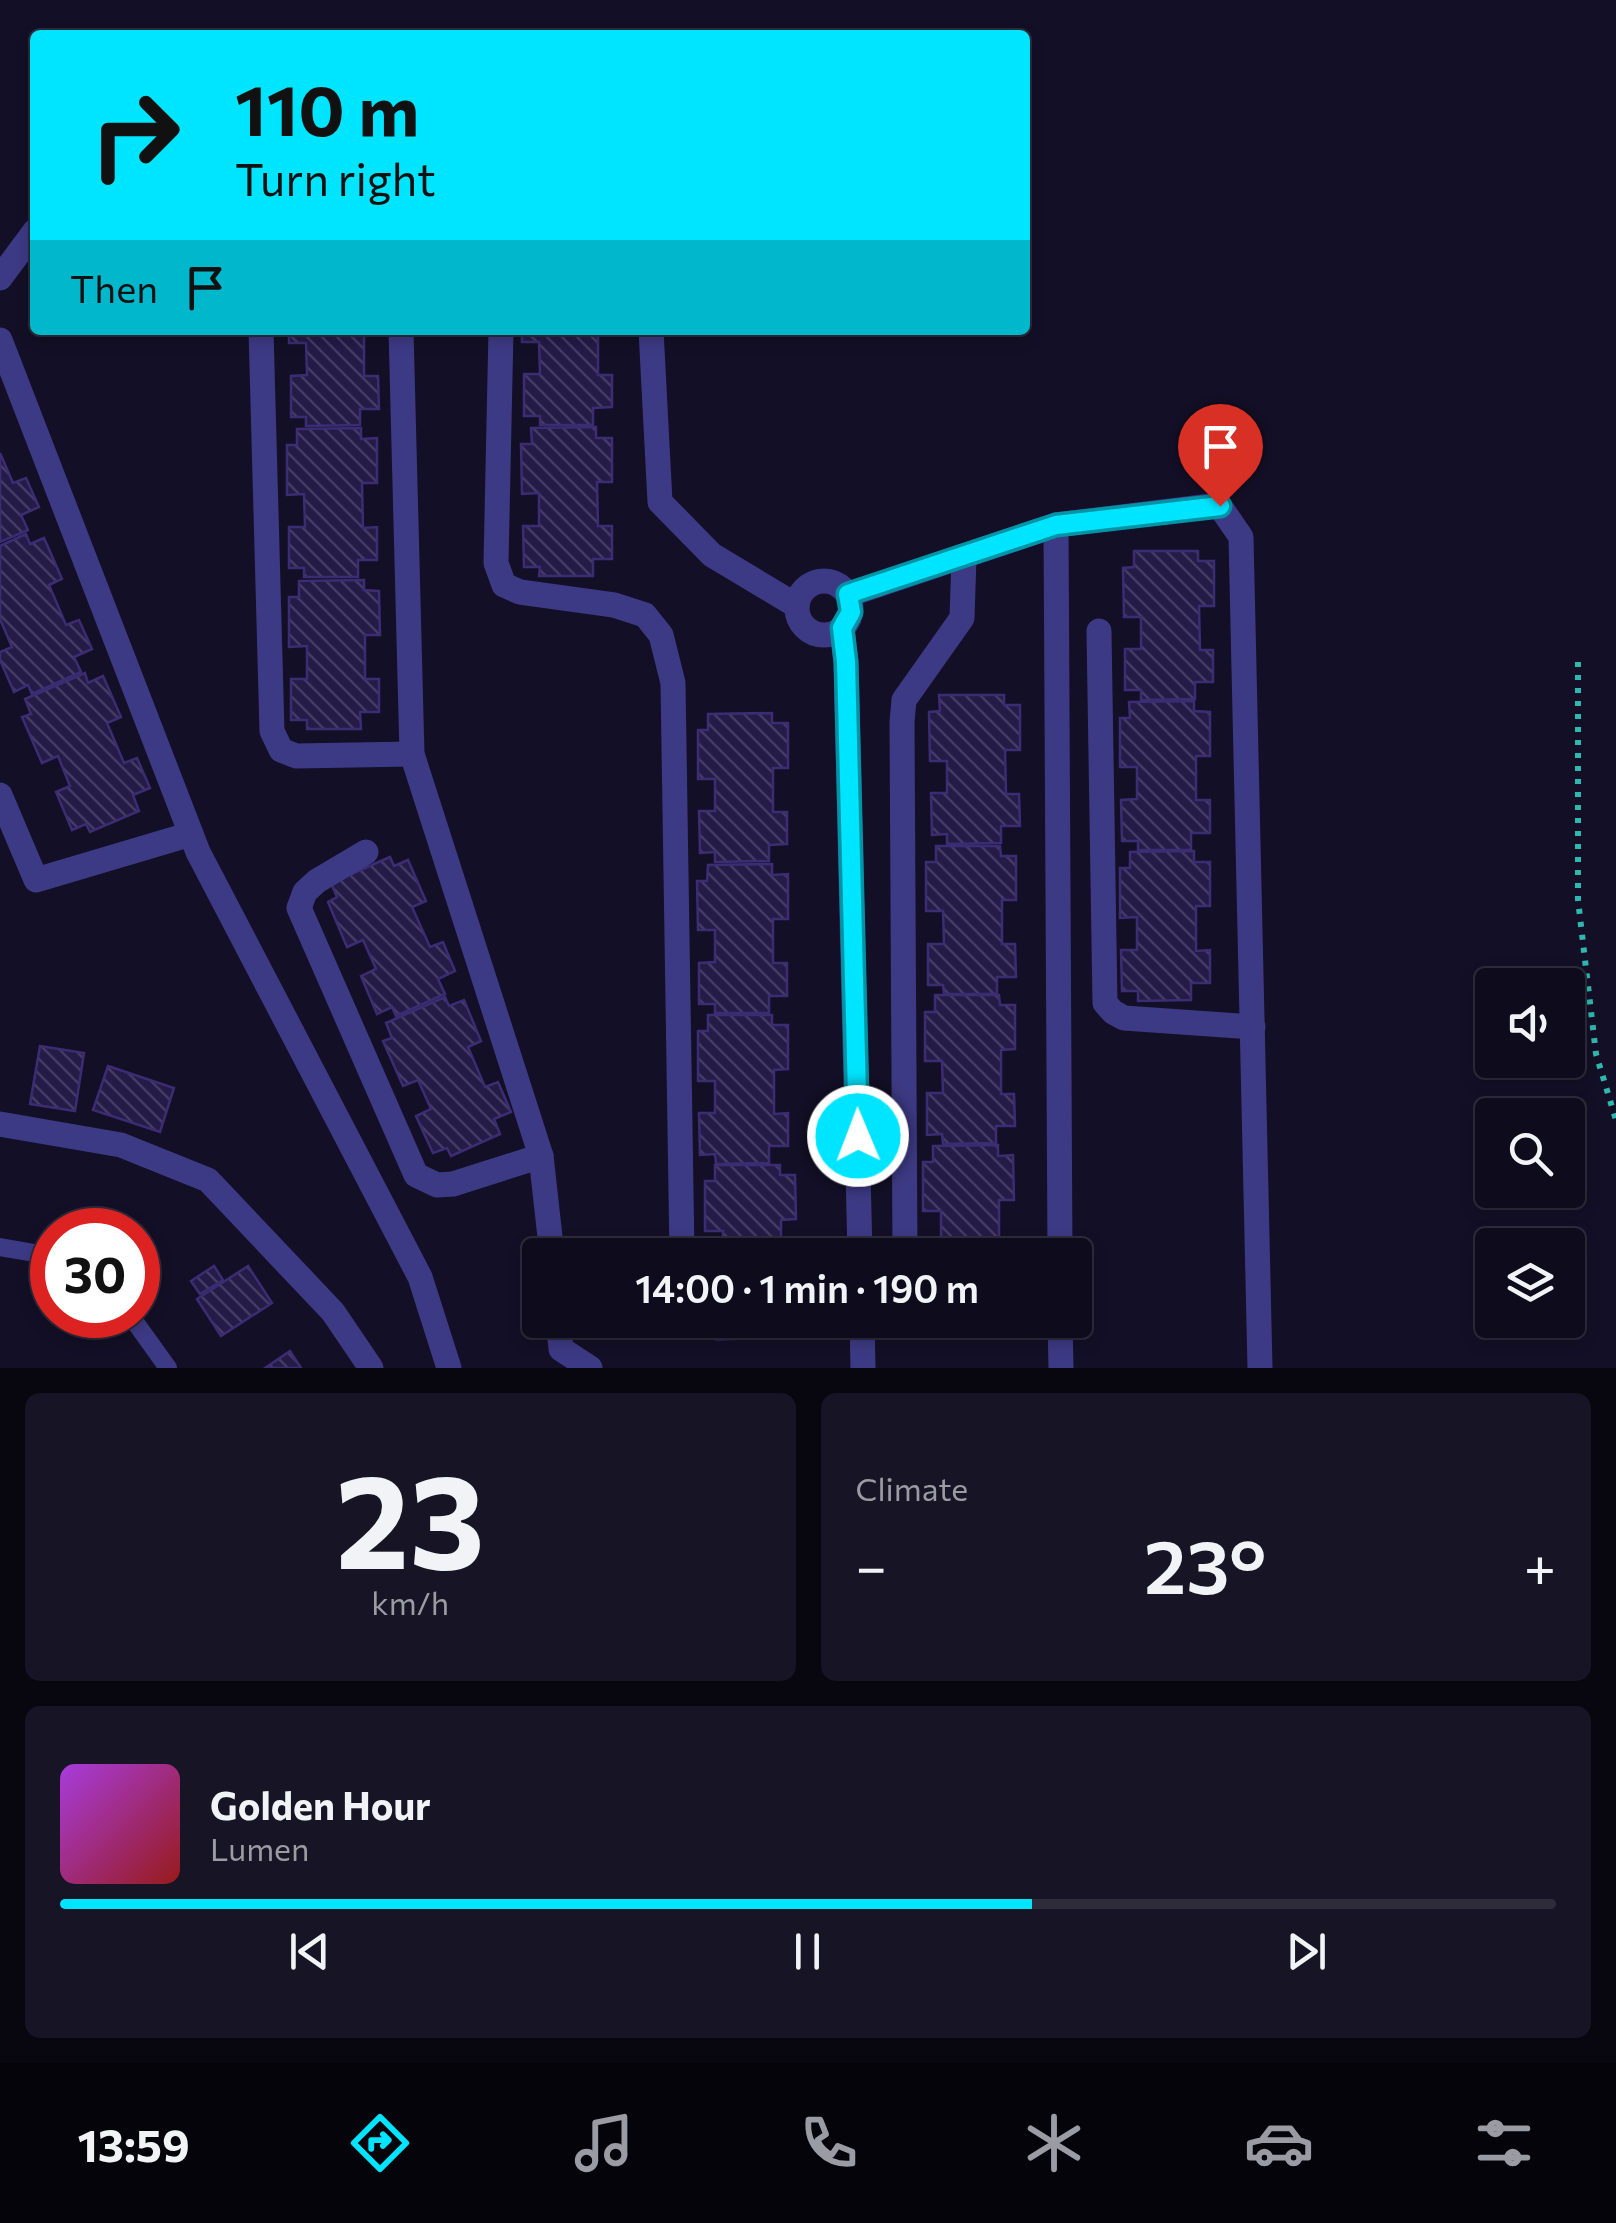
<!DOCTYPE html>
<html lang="en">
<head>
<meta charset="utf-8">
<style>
  :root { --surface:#0e0b1c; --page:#171425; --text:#f1f3f6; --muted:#9b9ba3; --line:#2e2b3b; --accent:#00e5ff }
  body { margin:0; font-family:Commissioner,sans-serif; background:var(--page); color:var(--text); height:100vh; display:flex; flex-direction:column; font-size:38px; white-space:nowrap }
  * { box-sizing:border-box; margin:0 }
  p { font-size:32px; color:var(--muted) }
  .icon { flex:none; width:55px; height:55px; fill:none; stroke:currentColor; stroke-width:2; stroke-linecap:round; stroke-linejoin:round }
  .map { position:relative; height:1368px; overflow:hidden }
  .side { display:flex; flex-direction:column; gap:25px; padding:25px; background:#08060f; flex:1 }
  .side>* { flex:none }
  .banner { position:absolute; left:30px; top:30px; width:1000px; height:305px; border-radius:10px; box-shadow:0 5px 15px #0003,0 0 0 2px var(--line); background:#00e5ff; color:#111; overflow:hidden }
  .tools { position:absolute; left:1475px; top:968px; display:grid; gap:20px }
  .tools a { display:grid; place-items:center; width:110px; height:110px; border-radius:10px; background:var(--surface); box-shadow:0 5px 15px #0003,0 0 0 2px var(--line); font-size:50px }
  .speed { position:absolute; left:30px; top:1208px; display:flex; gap:20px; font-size:50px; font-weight:700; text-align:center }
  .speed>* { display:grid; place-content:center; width:130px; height:130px; border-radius:50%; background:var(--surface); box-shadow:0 5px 15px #0003,0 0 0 2px var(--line); line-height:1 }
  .speed .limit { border:15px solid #d22; background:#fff; color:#111 }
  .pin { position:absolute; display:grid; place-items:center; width:85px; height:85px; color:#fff; margin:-102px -42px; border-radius:50% 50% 50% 0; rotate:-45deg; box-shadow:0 0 10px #0007 }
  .pin .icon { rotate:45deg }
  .me { position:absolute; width:110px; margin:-55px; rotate:359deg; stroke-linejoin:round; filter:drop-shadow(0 0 8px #0008) }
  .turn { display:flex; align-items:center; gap:35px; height:210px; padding:0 40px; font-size:45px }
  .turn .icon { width:130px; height:130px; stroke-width:2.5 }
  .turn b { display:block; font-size:70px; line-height:85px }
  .then { display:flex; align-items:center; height:95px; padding:0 40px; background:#0003; gap:20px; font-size:38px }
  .big { font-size:75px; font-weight:600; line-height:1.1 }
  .side .widget { flex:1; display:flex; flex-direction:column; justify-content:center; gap:15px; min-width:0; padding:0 35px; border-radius:15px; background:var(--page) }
  .side .dial { align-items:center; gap:0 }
  .dial b { font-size:130px; line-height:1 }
  .song { display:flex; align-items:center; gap:30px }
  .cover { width:120px; height:120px; border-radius:15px; background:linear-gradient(135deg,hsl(280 70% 55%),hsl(0 70% 35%)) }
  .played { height:10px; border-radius:5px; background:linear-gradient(90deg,var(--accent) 65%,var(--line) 65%) }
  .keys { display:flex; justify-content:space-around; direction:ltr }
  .heat { display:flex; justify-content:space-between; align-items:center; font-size:55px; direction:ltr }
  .side .tiles { flex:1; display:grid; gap:25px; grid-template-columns:1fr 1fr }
  .widget:last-child { grid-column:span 2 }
  .trip { position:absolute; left:522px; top:1238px; width:570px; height:100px; border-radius:10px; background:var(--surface); box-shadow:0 5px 15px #0003,0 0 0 2px var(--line); font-weight:600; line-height:100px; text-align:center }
  .dock { display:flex; height:160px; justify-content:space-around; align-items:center; background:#06040b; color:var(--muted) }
  .dock .icon { width:70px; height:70px }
  .dock .on { color:var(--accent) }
  .dock b { font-size:45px; color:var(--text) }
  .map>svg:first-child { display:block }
  .building { fill:url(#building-back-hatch); stroke:#3b2d73; stroke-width:2.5 }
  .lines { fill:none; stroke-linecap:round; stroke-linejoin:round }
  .path { stroke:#2fb8b0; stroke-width:6; stroke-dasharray:5 8; stroke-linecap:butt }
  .lane { stroke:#3d3a85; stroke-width:18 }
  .street { stroke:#3d3a85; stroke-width:25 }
  .route-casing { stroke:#0095a6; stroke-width:25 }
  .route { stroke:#00e5ff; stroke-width:18 }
</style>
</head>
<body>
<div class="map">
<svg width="1616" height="1368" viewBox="0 0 1616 1368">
  <defs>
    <pattern id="building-back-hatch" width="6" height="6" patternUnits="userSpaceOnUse" patternTransform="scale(2.5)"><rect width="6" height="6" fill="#241b47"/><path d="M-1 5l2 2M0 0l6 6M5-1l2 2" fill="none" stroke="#433b63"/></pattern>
  </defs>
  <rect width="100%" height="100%" fill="#130f26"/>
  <g class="building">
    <path d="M289 330H379V332H364V376H378L379 409H360V425L306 426V417H291V376L307 375 306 343H289Z"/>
    <path d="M522 330H612L598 331V375H612V407L593 408V425H540V416H524V374H540L539 342H522Z"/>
    <path d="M596 427V438H612V482H597L598 526H612V559H593V576H539L540 567H524L523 526H539V493L522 494 521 444H532L531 428Z"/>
    <path d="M361 428V439L377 438V483H362L363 528 377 527V560H358V577H304V568H289V527H305L304 494 287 495V445H297V429Z"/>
    <path d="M0 453 13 483 26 478 39 507 21 515 28 530 0 542Z"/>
    <path d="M26 534 30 544 44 538 62 579 49 585 66 625 79 620 92 649 74 657 81 672 32 694 28 685 14 692 0 660V652L12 647 0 619V546Z"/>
    <path d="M1134 551H1198V561H1214V606H1199L1200 650H1213V682H1195V699L1141 700V690H1125V649H1141V617H1124L1123 568 1134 567Z"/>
    <path d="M364 580V590L379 591 380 635H365V679H379V712H360L361 729H307V720H291V679H307V646L289 647V597H299V581Z"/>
    <path d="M85 673 88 683 103 676 121 717 107 723 124 763 137 758 150 788 133 795 139 811 90 832 86 824 72 830 56 792 70 786 58 756 42 763 22 717 31 714 25 699Z"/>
    <path d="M939 695H1004V705H1020V750H1005L1006 794H1019L1020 826H1001V843L947 844V834L932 835 931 793H947V761H930L929 712 940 711Z"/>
    <path d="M1194 701V711L1210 712V756H1196V800H1210V833H1191V850H1138V841H1122L1121 800 1137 799V767H1120V718H1130L1129 702Z"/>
    <path d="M772 713V723H788V768H773V812H787V844L769 845V861L715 862V852L700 853 699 811H715V779H698V730H708V714Z"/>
    <path d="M936 846H1000L1001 856H1016V900H1002V944H1015L1016 977H997V994H944L943 985H928V944H944L943 911H926V862H936Z"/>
    <path d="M1194 851V862H1210V906H1196V951L1210 950V983H1191V1000L1138 1001V991H1122L1121 950H1137V917L1120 918V868H1130V852Z"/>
    <path d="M390 857 394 866 408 860 426 901 412 907 430 947 443 942 455 971 438 979 445 994 396 1016 392 1007 377 1014 361 976 376 969 363 940 347 947 328 902 337 897 331 883Z"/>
    <path d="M772 864V875L788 874V919H773V963H787V996H769V1013H715V1004H699V963L715 962V930H698L697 881H707L708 865Z"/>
    <path d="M935 995H999L1000 1005H1015V1049L1001 1050V1094H1014L1015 1126H996V1143L943 1144 942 1134 927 1135V1093H943L942 1061H925V1012H935Z"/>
    <path d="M445 997 449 1006 464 1000 481 1041 468 1047 485 1087 498 1082 511 1112 494 1119 500 1134 451 1156 447 1148 433 1153 416 1116 431 1109 418 1080 403 1086 383 1041 392 1038 386 1023Z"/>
    <path d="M708 1015H772V1025H788V1069L774 1070V1114L788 1113V1146H769V1163L716 1164 715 1154 700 1155 699 1113H715V1081H698V1031H708Z"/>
    <path d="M40 1046 84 1053 75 1111 30 1104Z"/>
    <path d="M108 1066 174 1088 160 1132 93 1110Z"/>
    <path d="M998 1145V1156L1013 1155 1014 1200H999V1244H1013V1255H925V1243L941 1244V1211H923V1162H933V1146Z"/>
    <path d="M715 1165H780V1175H795L796 1219 781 1220V1255H723V1231H705V1181H715Z"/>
    <path d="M214 1266 223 1280 200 1294 191 1281Z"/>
    <path d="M248 1266 272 1303 221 1336 197 1299Z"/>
    <path d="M290 1351 301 1368H265Z"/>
  </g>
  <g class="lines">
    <path class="path" d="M1578 662V900L1596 1054 1616 1120"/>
    <g class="lane">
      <path d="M0 1247 52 1256"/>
      <path d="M130 1315 168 1368"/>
    </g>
    <g class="street">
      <path d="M0 278 35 231"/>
      <path d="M261 330 272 731 281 750 296 756 412 754"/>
      <path d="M401 330 412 754 541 1156 552 1255"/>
      <path d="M501 330 496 563 504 585 520 592 614 605 645 615 661 635 673 683 682 1255"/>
      <path d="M651 330 660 502 712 555 797 606"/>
      <path d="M0 340 198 852 420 1277 449 1368"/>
      <path d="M1056 525 1060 1255"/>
      <circle cx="824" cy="608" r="27"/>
      <path d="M848 595 1056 525 1219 505 1241 537 1260 1368"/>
      <path d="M842 628 846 662 860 1255"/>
      <path d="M1099 631 1105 1003 1113 1012 1124 1018 1253 1027"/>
      <path d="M0 795 36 880 191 834"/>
      <path d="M366 852 317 881 305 892 299 908 416 1175 437 1185 453 1184 541 1156"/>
      <path d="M0 1124 121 1145 208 1180 333 1312 371 1368"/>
      <path d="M905 1255 902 722 904 700 962 618 964 557"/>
      <path d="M558 1320 561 1349 590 1368"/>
      <path d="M698 1320 717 1328 862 1325"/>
      <path d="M862 1320 863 1368"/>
      <path d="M1060 1320 1061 1368"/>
    </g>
  </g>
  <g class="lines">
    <defs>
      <path id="route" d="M858 1136 846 662 842 628 851 612 848 594 1056 525 1220 506"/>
    </defs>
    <use href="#route" class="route-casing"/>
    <use href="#route" class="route"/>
  </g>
</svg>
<div class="tools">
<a><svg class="icon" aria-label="sound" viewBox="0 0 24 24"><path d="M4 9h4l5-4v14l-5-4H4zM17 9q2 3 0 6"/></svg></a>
<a><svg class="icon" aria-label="search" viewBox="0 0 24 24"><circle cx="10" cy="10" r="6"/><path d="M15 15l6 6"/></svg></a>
<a><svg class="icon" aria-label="layers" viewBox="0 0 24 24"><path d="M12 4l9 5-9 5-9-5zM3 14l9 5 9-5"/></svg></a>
</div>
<div class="speed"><div class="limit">30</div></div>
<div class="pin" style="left:1220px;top:506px;background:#d93025"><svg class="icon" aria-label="arrive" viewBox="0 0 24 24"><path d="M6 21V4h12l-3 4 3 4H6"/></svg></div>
<svg class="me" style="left:858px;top:1136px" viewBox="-20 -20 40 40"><circle r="17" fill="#00e5ff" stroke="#fff" stroke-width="3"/><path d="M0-11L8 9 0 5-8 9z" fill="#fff"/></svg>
<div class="trip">14:00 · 1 min · 190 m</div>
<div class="banner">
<div class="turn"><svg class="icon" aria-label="right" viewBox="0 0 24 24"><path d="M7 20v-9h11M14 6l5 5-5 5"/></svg><div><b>110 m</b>Turn right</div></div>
<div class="then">Then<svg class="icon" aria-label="arrive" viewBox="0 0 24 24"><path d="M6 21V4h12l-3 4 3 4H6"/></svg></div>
</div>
</div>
<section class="side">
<div class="tiles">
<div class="widget dial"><b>23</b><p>km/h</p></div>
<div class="widget"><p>Climate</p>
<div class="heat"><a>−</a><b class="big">23°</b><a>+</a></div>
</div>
<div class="widget">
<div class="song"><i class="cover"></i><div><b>Golden Hour</b><p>Lumen</p></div></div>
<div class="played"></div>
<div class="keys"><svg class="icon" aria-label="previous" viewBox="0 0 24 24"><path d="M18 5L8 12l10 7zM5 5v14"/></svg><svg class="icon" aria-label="pause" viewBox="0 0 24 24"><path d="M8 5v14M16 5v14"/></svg><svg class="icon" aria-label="next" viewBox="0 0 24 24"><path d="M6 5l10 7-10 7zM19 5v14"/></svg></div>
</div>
</div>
</section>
<nav class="dock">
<b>13:59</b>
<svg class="icon on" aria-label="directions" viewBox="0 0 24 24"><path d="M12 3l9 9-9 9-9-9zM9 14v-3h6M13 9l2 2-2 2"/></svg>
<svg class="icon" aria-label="music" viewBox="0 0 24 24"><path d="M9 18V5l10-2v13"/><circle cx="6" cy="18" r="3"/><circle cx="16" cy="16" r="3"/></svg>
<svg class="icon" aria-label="phone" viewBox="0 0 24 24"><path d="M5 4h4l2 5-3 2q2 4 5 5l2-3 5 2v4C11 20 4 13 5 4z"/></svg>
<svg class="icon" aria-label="climate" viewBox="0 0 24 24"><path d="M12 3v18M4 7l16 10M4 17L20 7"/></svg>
<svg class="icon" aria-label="car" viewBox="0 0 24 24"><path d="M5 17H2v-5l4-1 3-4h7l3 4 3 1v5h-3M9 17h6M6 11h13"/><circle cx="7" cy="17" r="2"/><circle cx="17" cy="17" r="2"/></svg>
<svg class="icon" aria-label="filters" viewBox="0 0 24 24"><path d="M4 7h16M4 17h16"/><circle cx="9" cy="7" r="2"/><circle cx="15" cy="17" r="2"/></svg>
</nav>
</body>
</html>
